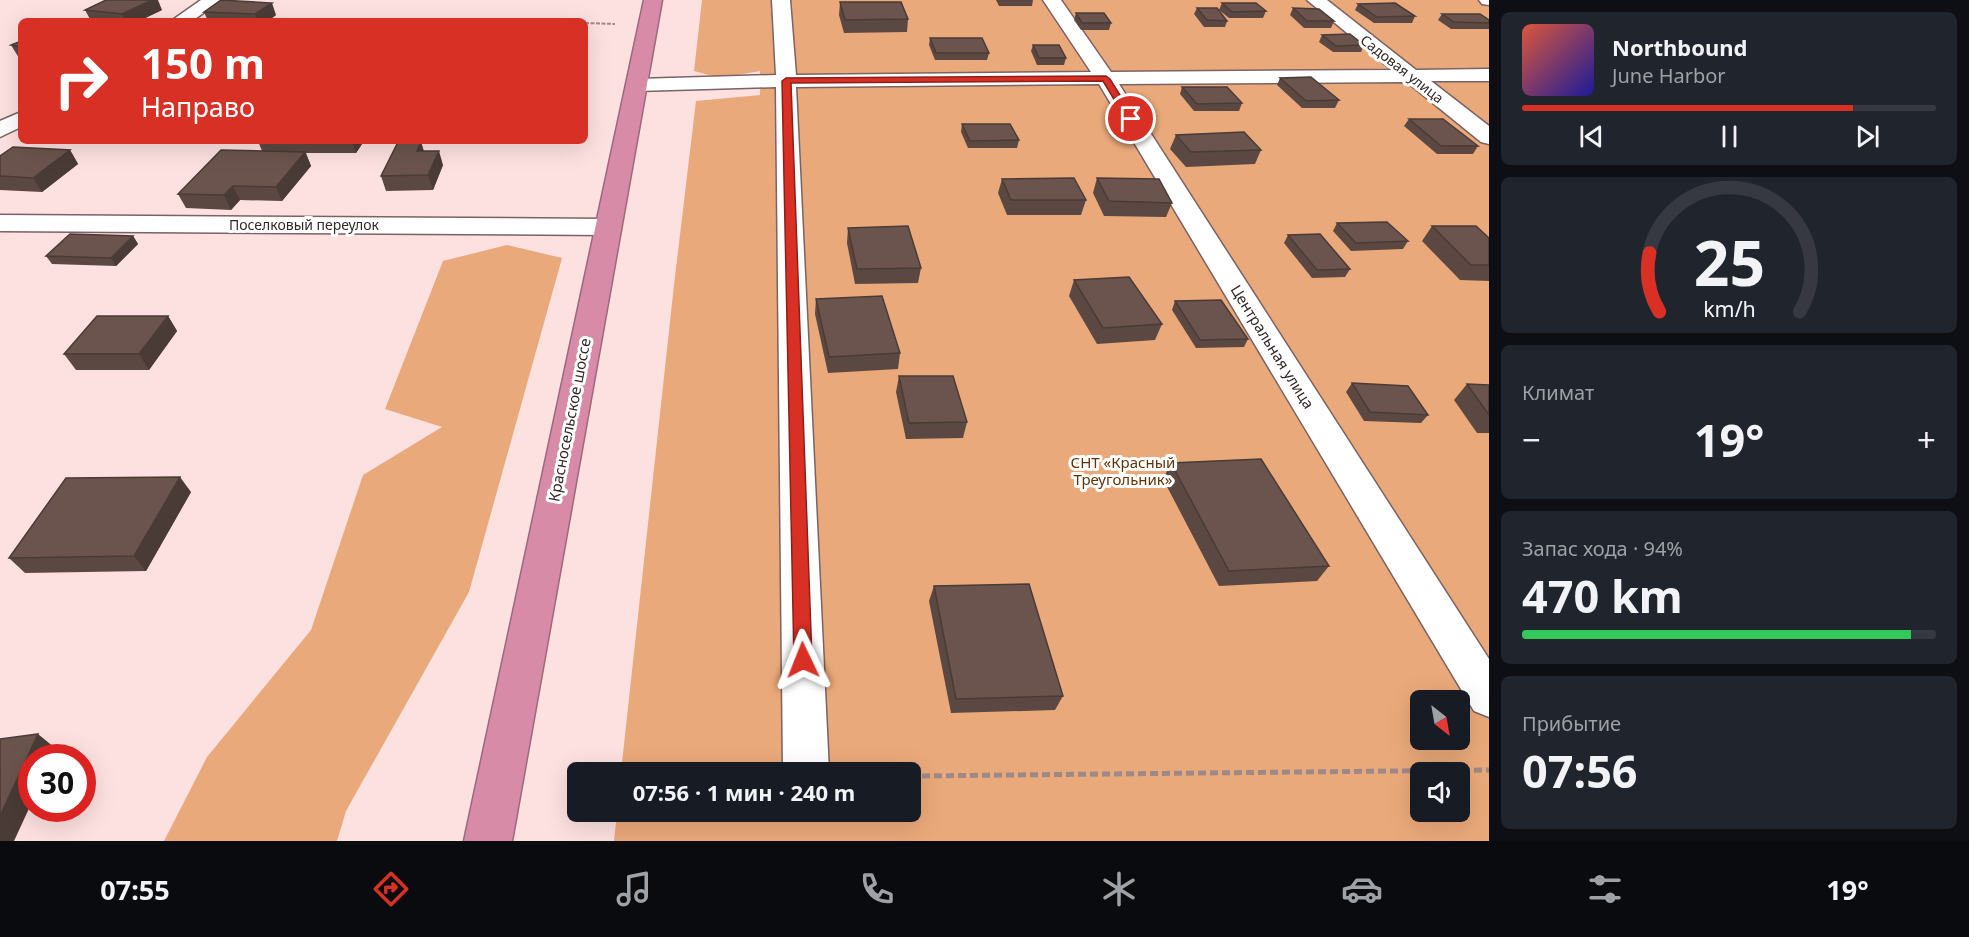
<!DOCTYPE html>
<html lang="ru">
<head>
<meta charset="utf-8">
<style>
  :root { --surface:#171b24; --page:#20242c; --text:#f1f3f6; --muted:#9ea1a6; --line:#363941; --accent:#d93025 }
  body { margin:0; font-family:"Noto Sans",sans-serif; background:var(--page); color:var(--text); height:100vh; display:flex; flex-direction:column; font-size:22px; white-space:nowrap }
  * { box-sizing:border-box; margin:0 }
  p { font-size:20px; color:var(--muted) }
  .icon { flex:none; width:33px; height:33px; fill:none; stroke:currentColor; stroke-width:2; stroke-linecap:round; stroke-linejoin:round }
  .map { position:relative; flex:1; overflow:hidden }
  .panel { display:flex; flex-direction:column; gap:12px; padding:12px; background:#0d0f14; width:480px }
  .panel>* { flex:none }
  .hud { position:absolute; left:18px; top:18px; width:570px; height:126px; border-radius:9px; box-shadow:0 6px 24px #0002; background:#d93025; color:#fff; overflow:hidden }
  .needle { width:39px; rotate:149deg }
  .controls { position:absolute; left:1410px; top:690px; display:grid; gap:12px }
  .controls a { display:grid; place-items:center; width:60px; height:60px; border-radius:9px; background:var(--surface); box-shadow:0 6px 24px #0002; font-size:30px }
  .speed { position:absolute; left:18px; top:744px; display:flex; gap:12px; font-size:30px; font-weight:700; text-align:center }
  .speed>* { display:grid; place-content:center; width:78px; height:78px; border-radius:50%; background:var(--surface); box-shadow:0 6px 24px #0002; line-height:1 }
  .speed .limit { border:9px solid #d22; background:#fff; color:#111 }
  .pin { position:absolute; display:grid; place-items:center; width:51px; height:51px; color:#fff; margin:-26px; border:3px solid #fff; border-radius:50%; box-shadow:0 2px 6px #0007 }
  .me { position:absolute; width:66px; margin:-33px; rotate:358deg; stroke-linejoin:round; filter:drop-shadow(0 0 4px #0008) }
  .turn { display:flex; align-items:center; gap:21px; height:126px; padding:0 24px; font-size:27px }
  .turn .icon { width:78px; height:78px; stroke-width:2.5 }
  .turn b { display:block; font-size:42px; line-height:51px }
  .big { font-size:45px; font-weight:700; line-height:1.1 }
  .panel .card { flex:1; display:flex; flex-direction:column; justify-content:center; gap:9px; min-width:0; padding:0 21px; border-radius:9px; background:var(--page) }
  .panel .dial { align-items:center; gap:0 }
  .dial svg { height:156px; overflow:visible; fill:none; stroke:var(--line); stroke-width:7; stroke-linecap:round; text-anchor:middle }
  .dial text { fill:var(--text); stroke:none }
  .song { display:flex; align-items:center; gap:18px }
  .cover { width:72px; height:72px; border-radius:9px; background:linear-gradient(135deg,hsl(10 70% 55%),hsl(240 70% 35%)) }
  .played { height:6px; border-radius:3px; background:linear-gradient(90deg,var(--accent) 80%,var(--line) 80%) }
  .keys { display:flex; justify-content:space-around; direction:ltr }
  .heat { display:flex; justify-content:space-between; align-items:center; font-size:33px; direction:ltr }
  .charge { height:9px; border-radius:4px; background:linear-gradient(90deg,#34c759 94%,var(--line) 0) }
  .trip { position:absolute; left:567px; top:762px; width:354px; height:60px; border-radius:9px; background:var(--surface); box-shadow:0 6px 24px #0002; font-weight:700; line-height:60px; text-align:center }
  .tab-bar { display:flex; height:96px; justify-content:space-around; align-items:center; background:#090b0e; color:var(--muted) }
  .tab-bar .icon { width:42px; height:42px }
  .tab-bar .active { color:var(--accent) }
  .tab-bar b { font-size:27px; color:var(--text) }
  main { display:flex; flex:1; min-height:0 }
  .map>svg:first-child { display:block }
  .green { fill:#eaa97a; fill-rule:evenodd }
  .lines { fill:none; stroke-linecap:round; stroke-linejoin:round }
  .minor-casing { stroke:#7b6263; stroke-width:3 }
  .highway-casing { stroke:#9e687b; stroke-width:3 }
  .path-far1 { stroke:#9e8989; stroke-width:2; stroke-dasharray:4 1.5; stroke-linecap:butt }
  .path { stroke:#9e8989; stroke-width:5; stroke-dasharray:8 4; stroke-linecap:butt }
  .minor { fill:#fff; fill-rule:evenodd }
  .highway { fill:#d88ba7; fill-rule:evenodd }
  .wall { fill:#5c4842 }
  .shaded-wall { fill:#4b3b36 }
  .building { fill:#6b544d; stroke:#4b3b36; stroke-width:1.5 }
  .route { fill:#d93025; stroke:#8d1f18; stroke-width:1.5 }
  .labels { text-anchor:middle; stroke-width:6; stroke-linejoin:round; paint-order:stroke }
  .far-street-label { font-size:14px; fill:#332828; stroke:#fff }
  .street-label { font-size:15px; fill:#332828; stroke:#fff }
  .park-label { font-size:15px; fill:#623309; stroke:#fff }
</style>
</head>
<body>
<main>
<div class="map">
<svg width="1489" height="841" viewBox="0 0 1489 841">
  <rect width="100%" height="100%" fill="#fde0e0"/>
  <g class="green">
    <path d="M702 0H1489V841H614L617 812H910V772H621L674 285 696 101 760 95V71L720 78 694 71ZM1420 700H1460V740H1420ZM1420 772H1460V812H1420Z"/>
    <path d="M507 245 562 258 469 592 346 811 337 841H164L207 757 311 630 363 475 442 427 385 409 443 261Z"/>
  </g>
  <g class="lines">
    <defs>
      <g id="minor">
        <path d="M201 0H222L192 21H171Z"/>
        <path d="M772 0H790L796 75 1091 72 1043 0H1061L1111 72 1392 70 1307 0H1327L1416 70 1489 69V81H1431L1489 126V144L1481 142 1407 82 1119 84 1489 659V717L1474 711 1099 84 796 87 829 772H783L776 87 637 91 630 89 627 85 630 81 637 79 776 75Z"/>
        <path d="M1479 0H1489V5L1482 4Z"/>
        <path d="M21 112V127L0 137V121Z"/>
        <path d="M0 215 608 219 617 222 621 227 617 232 608 235 0 231Z"/>
      </g>
      <path id="highway" d="M644 0H662L512 841H464Z"/>
    </defs>
    <use href="#minor" class="minor-casing"/>
    <use href="#highway" class="highway-casing"/>
    <path class="path-far1" d="M585 23 615 24"/>
    <path class="path" d="M910 776 1489 770"/>
    <use href="#minor" class="minor"/>
    <use href="#highway" class="highway"/>
  </g>
  <g class="wall">
    <path d="M996 0H1033L1032 6H999Z"/>
    <path d="M840 2 908 19 907 32 844 33 839 15Z"/>
    <path d="M1222 3 1266 11 1263 18H1229L1219 10Z"/>
    <path d="M1358 4 1415 16 1412 23H1374L1355 10Z"/>
    <path d="M1197 8 1227 21 1225 27H1204L1194 14Z"/>
    <path d="M1293 8 1334 21 1331 28H1304L1290 15Z"/>
    <path d="M85 10H162L139 21H91Z"/>
    <path d="M204 12 276 15 268 21H208Z"/>
    <path d="M1076 13 1111 23 1109 30H1081L1074 20Z"/>
    <path d="M1442 14 1489 23V29H1451L1438 20Z"/>
    <path d="M1322 35 1364 45 1361 52H1333L1319 42Z"/>
    <path d="M930 38 989 53 987 60H935L929 45Z"/>
    <path d="M21 41V58H19L11 45Z"/>
    <path d="M1033 45 1066 58 1064 65H1037L1031 51Z"/>
    <path d="M1280 78 1339 100 1335 108H1302L1277 85Z"/>
    <path d="M1182 87 1242 103 1239 111H1194L1180 94Z"/>
    <path d="M1409 119 1478 146 1473 154H1437L1404 126Z"/>
    <path d="M962 124 1019 140 1017 148H968L961 132Z"/>
    <path d="M1176 135 1261 150 1255 164 1186 167 1170 149Z"/>
    <path d="M258 141H364L356 153H306L311 166 282 201 240 200 231 210 186 208 178 194 262 151Z"/>
    <path d="M421 142 424 151 443 165 433 190 386 191 381 176Z"/>
    <path d="M70 150 78 164 42 192 0 190V156Z"/>
    <path d="M1097 178 1172 203 1166 217 1104 216 1093 193Z"/>
    <path d="M1002 179 1086 200 1081 215H1007L998 193Z"/>
    <path d="M1337 223 1408 241 1403 249 1351 251 1333 231Z"/>
    <path d="M1432 226 1489 238V281L1460 280 1422 241Z"/>
    <path d="M848 228 921 268 918 283 855 284 847 243Z"/>
    <path d="M1288 235 1350 269 1345 277 1312 278 1284 243Z"/>
    <path d="M133 236 138 244 116 266 52 264 46 256Z"/>
    <path d="M1074 280 1162 324 1155 340 1097 344 1069 296Z"/>
    <path d="M816 299 900 353 898 369 828 373 815 314Z"/>
    <path d="M1175 301 1248 339 1244 347 1196 348 1172 310Z"/>
    <path d="M168 316 177 331 149 370H76L64 354Z"/>
    <path d="M899 376 967 422 963 438 906 439 896 392Z"/>
    <path d="M1352 383 1428 415 1421 423 1364 421 1346 392Z"/>
    <path d="M1467 384 1489 385V433H1477L1454 400Z"/>
    <path d="M1171 463 1329 566 1317 581 1219 586 1163 479Z"/>
    <path d="M191 492 146 571 25 573 9 558Z"/>
    <path d="M934 586 1063 696 1055 710 951 713 929 601Z"/>
  </g>
  <g class="shaded-wall">
    <path d="M152 0H158L162 10 139 21H125L122 14Z"/>
    <path d="M272 3 276 15 268 21H258L255 14Z"/>
    <path d="M352 141H364L356 153Z"/>
    <path d="M421 142 425 157 417 151Z"/>
    <path d="M70 150 78 164 42 192 33 178Z"/>
    <path d="M439 151 443 165 433 190 428 175Z"/>
    <path d="M305 152 311 166 282 201 276 187Z"/>
    <path d="M233 186 240 200 231 210 224 195Z"/>
    <path d="M133 236 138 244 116 266 111 258Z"/>
    <path d="M168 316 177 331 149 370 139 354Z"/>
    <path d="M180 477 191 492 146 571 134 556Z"/>
    <path d="M38 734 55 748 51 758H32V802L14 841H0V816Z"/>
  </g>
  <g class="building">
    <path d="M106 0H152L122 14 85 10Z"/>
    <path d="M221 0 272 3 255 14 204 12Z"/>
    <path d="M840 2H901L908 19 845 20Z"/>
    <path d="M1222 3H1256L1266 11 1232 12Z"/>
    <path d="M1395 3 1415 16 1377 17 1358 4Z"/>
    <path d="M1197 8H1217L1227 21 1207 20Z"/>
    <path d="M1293 8 1319 9 1334 21H1307Z"/>
    <path d="M1076 13H1104L1111 23H1082Z"/>
    <path d="M1442 14H1480L1489 20V23L1454 22Z"/>
    <path d="M1350 34 1364 45 1336 46 1322 35Z"/>
    <path d="M930 38H982L989 53H936Z"/>
    <path d="M21 41V47L11 45Z"/>
    <path d="M1033 45H1059L1066 58H1039Z"/>
    <path d="M1311 77 1339 100 1306 101 1280 78Z"/>
    <path d="M1182 87H1227L1242 103 1197 104Z"/>
    <path d="M1409 119H1443L1478 146H1441Z"/>
    <path d="M962 124H1010L1019 140 970 141Z"/>
    <path d="M1244 132 1261 150 1191 152 1176 135Z"/>
    <path d="M398 142H421L417 151H439L428 175 381 176Z"/>
    <path d="M13 147 70 150 33 178 0 176V156Z"/>
    <path d="M221 150 305 152 276 187 233 186 224 195 178 194Z"/>
    <path d="M1074 178 1086 200H1011L1002 179Z"/>
    <path d="M1097 178 1159 179 1172 203 1109 201Z"/>
    <path d="M1387 222 1408 241 1356 243 1337 223Z"/>
    <path d="M908 226 921 268 857 269 848 228Z"/>
    <path d="M1432 226H1476L1489 238V265H1471Z"/>
    <path d="M70 234 133 236 111 258 46 256Z"/>
    <path d="M1320 234 1350 269 1317 270 1288 235Z"/>
    <path d="M1129 277 1162 324 1103 328 1074 280Z"/>
    <path d="M882 296 900 353 829 357 816 299Z"/>
    <path d="M1221 300 1248 339 1200 340 1175 301Z"/>
    <path d="M97 316H168L139 354H64Z"/>
    <path d="M899 376H953L967 422 909 423Z"/>
    <path d="M1352 383 1408 386 1428 415 1370 412Z"/>
    <path d="M1467 384 1489 385V415Z"/>
    <path d="M1261 459 1329 566 1229 571 1171 463Z"/>
    <path d="M180 477 134 556 9 558 66 478Z"/>
    <path d="M1029 584 1063 696 956 699 934 586Z"/>
    <path d="M38 734 0 816V739Z"/>
  </g>
  <path class="route" d="M1106 76 1110 79 1135 119 1134 121H1127L1103 81 791 83 812 660 809 666 803 668 797 666 794 660 782 81 786 78Z"/>
  <g class="labels">
    <g class="far-street-label">
      <text transform="translate(1402 69) rotate(38)" y="5">Садовая улица</text>
      <text x="304" y="230">Поселковый переулок</text>
    </g>
    <g class="street-label">
      <text transform="translate(1272 347) rotate(58)" y="5">Центральная улица</text>
      <text transform="translate(570 420) rotate(-79)" y="5">Красносельское шоссе</text>
    </g>
    <g class="park-label">
      <text x="1123" y="468">СНТ «Красный<tspan x="1123" dy="17">Треугольник»</tspan></text>
    </g>
  </g>
</svg>
<div class="controls">
<a><svg class="needle" viewBox="-14 -14 28 28"><path d="M0-13l5 13h-10z" fill="#e53935"/><path d="M0 13l5-13h-10z" fill="#9ea1a6"/></svg></a>
<a><svg class="icon" aria-label="sound" viewBox="0 0 24 24"><path d="M4 9h4l5-4v14l-5-4H4zM17 9q2 3 0 6"/></svg></a>
</div>
<div class="speed"><div class="limit">30</div></div>
<div class="pin" style="left:1131px;top:119px;background:#d93025"><svg class="icon" aria-label="arrive" viewBox="0 0 24 24"><path d="M6 21V4h12l-3 4 3 4H6"/></svg></div>
<svg class="me" style="left:803px;top:660px" viewBox="-20 -20 40 40"><path d="M0-17L14 15 0 8-14 15z" fill="#d93025" stroke="#fff" stroke-width="4"/></svg>
<div class="trip">07:56 · 1 мин · 240 m</div>
<div class="hud">
<div class="turn"><svg class="icon" aria-label="right" viewBox="0 0 24 24"><path d="M7 20v-9h11M14 6l5 5-5 5"/></svg><div><b>150 m</b>Направо</div></div>
</div>
</div>
<section class="panel">
<div class="card">
<div class="song"><i class="cover"></i><div><b>Northbound</b><p>June Harbor</p></div></div>
<div class="played"></div>
<div class="keys"><svg class="icon" aria-label="previous" viewBox="0 0 24 24"><path d="M18 5L8 12l10 7zM5 5v14"/></svg><svg class="icon" aria-label="pause" viewBox="0 0 24 24"><path d="M8 5v14M16 5v14"/></svg><svg class="icon" aria-label="next" viewBox="0 0 24 24"><path d="M6 5l10 7-10 7zM19 5v14"/></svg></div>
</div>
<div class="card dial"><svg viewBox="0 0 100 80">
<path d="M14 69A42 42 0 1 1 86 69"/>
<path d="M14 69A42 42 0 0 1 9 39" stroke="#d93025"/>
<text x="50" y="56" font-size="32" font-weight="700">25</text>
<text x="50" y="72" font-size="11">km/h</text>
</svg></div>
<div class="card"><p>Климат</p>
<div class="heat"><a>−</a><b class="big">19°</b><a>+</a></div>
</div>
<div class="card"><p>Запас хода · 94%</p><b class="big">470 km</b><div class="charge"></div></div>
<div class="card"><p>Прибытие</p><b class="big">07:56</b></div>
</section>
</main>
<nav class="tab-bar">
<b>07:55</b>
<svg class="icon active" aria-label="directions" viewBox="0 0 24 24"><path d="M12 3l9 9-9 9-9-9zM9 14v-3h6M13 9l2 2-2 2"/></svg>
<svg class="icon" aria-label="music" viewBox="0 0 24 24"><path d="M9 18V5l10-2v13"/><circle cx="6" cy="18" r="3"/><circle cx="16" cy="16" r="3"/></svg>
<svg class="icon" aria-label="phone" viewBox="0 0 24 24"><path d="M5 4h4l2 5-3 2q2 4 5 5l2-3 5 2v4C11 20 4 13 5 4z"/></svg>
<svg class="icon" aria-label="climate" viewBox="0 0 24 24"><path d="M12 3v18M4 7l16 10M4 17L20 7"/></svg>
<svg class="icon" aria-label="car" viewBox="0 0 24 24"><path d="M5 17H2v-5l4-1 3-4h7l3 4 3 1v5h-3M9 17h6M6 11h13"/><circle cx="7" cy="17" r="2"/><circle cx="17" cy="17" r="2"/></svg>
<svg class="icon" aria-label="filters" viewBox="0 0 24 24"><path d="M4 7h16M4 17h16"/><circle cx="9" cy="7" r="2"/><circle cx="15" cy="17" r="2"/></svg>
<b>19°</b>
</nav>
</body>
</html>
